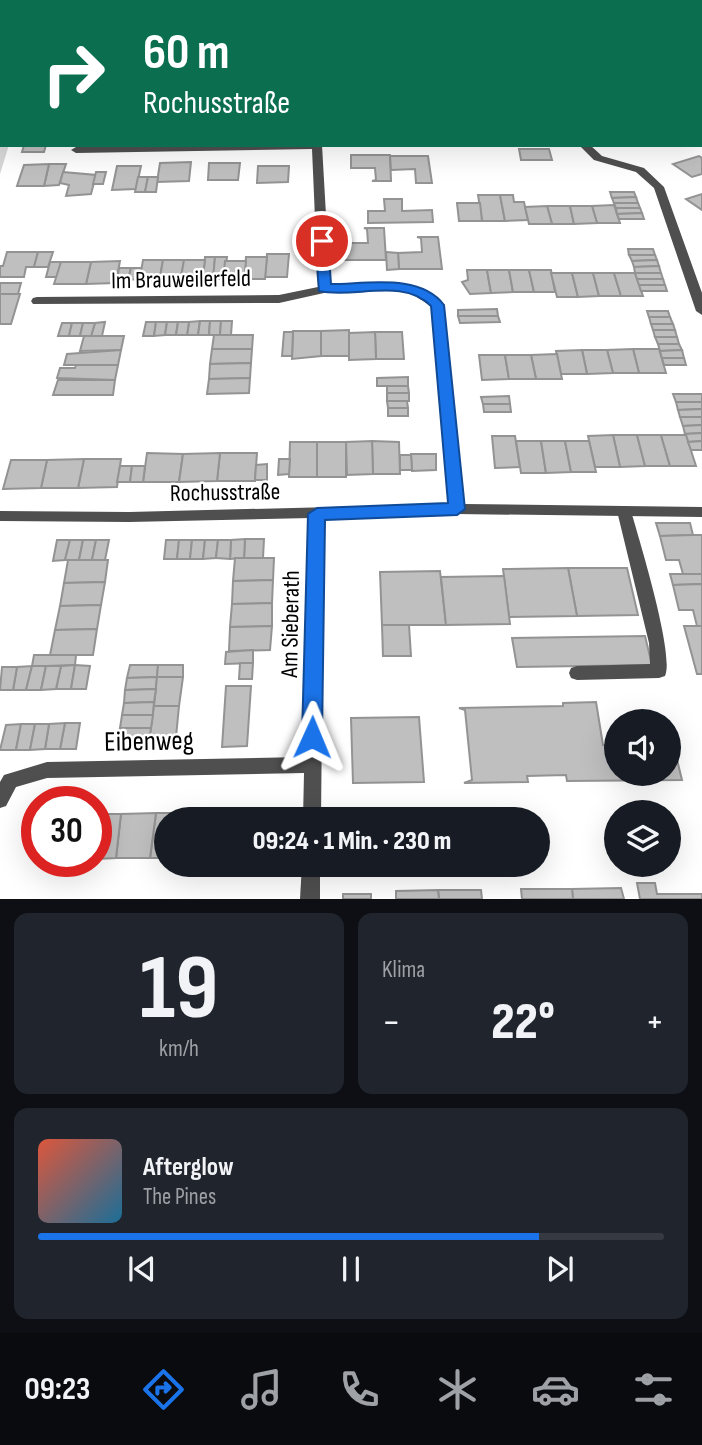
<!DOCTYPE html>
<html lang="de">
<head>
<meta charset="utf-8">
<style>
  :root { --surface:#171b24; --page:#20242c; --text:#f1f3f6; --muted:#9ea1a6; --line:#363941; --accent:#1a73e8 }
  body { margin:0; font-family:"Sofia Sans Condensed",sans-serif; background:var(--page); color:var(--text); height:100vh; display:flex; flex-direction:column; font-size:26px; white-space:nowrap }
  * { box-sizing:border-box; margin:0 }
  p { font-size:23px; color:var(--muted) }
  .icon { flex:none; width:38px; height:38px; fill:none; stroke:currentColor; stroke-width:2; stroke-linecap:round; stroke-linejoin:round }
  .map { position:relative; height:899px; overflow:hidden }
  .side { display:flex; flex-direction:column; gap:14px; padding:14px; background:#0d0f14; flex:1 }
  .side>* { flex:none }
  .guide { position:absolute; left:0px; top:0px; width:704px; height:147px; box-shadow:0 7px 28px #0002; background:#0b6e4f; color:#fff; overflow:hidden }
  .controls { position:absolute; left:604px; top:709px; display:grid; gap:14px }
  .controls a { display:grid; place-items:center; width:77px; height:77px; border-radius:50%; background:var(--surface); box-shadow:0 7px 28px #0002; font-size:35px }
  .speed { position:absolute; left:21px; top:786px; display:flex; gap:14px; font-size:35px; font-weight:700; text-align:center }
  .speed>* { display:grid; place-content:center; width:91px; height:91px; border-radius:50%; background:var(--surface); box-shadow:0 7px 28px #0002; line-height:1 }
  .speed .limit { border:10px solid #d22; background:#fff; color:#111 }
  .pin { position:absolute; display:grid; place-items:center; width:60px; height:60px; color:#fff; margin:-30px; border:4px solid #fff; border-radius:50%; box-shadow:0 2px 7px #0007 }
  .me { position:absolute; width:77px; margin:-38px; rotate:1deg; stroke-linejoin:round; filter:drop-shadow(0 0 5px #0008) }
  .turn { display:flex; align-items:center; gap:24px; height:147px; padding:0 28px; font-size:32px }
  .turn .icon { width:91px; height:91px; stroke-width:2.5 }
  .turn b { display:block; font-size:49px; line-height:60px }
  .big { font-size:52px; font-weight:800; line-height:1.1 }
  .side .widget { flex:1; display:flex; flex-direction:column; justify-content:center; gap:10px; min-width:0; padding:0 24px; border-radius:14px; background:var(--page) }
  .side .dial { align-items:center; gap:0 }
  .dial b { font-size:91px; line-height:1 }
  .song { display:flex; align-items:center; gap:21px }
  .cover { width:84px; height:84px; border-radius:10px; background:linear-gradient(135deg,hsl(10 70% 55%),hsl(200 70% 35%)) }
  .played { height:7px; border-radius:4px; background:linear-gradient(90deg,var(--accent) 80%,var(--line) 80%) }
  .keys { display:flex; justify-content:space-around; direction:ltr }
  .heat { display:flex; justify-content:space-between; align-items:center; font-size:38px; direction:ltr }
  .side .tiles { flex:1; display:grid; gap:14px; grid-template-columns:1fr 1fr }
  .widget:last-child { grid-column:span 2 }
  .trip { position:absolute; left:154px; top:807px; width:396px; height:70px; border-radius:35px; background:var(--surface); box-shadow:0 7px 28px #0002; font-weight:800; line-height:70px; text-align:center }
  .dock { display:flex; height:112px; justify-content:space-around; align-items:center; background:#090b0e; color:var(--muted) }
  .dock .icon { width:49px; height:49px }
  .dock .selected { color:var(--accent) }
  .dock b { font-size:32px; color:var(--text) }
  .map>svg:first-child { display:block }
  .green { fill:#d6d6d6 }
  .building { fill:#bfbfbf; stroke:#939393; stroke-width:2 }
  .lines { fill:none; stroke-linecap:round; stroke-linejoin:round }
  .lane { fill:#4f4f4f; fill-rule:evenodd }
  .street { fill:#4f4f4f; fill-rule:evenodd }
  .route { fill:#1a73e8; stroke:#114b97; stroke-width:2 }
  .labels { text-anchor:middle; stroke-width:5; stroke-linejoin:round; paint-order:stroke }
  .street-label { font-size:24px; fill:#000; stroke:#fff }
  .near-street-label { font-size:28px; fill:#000; stroke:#fff }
</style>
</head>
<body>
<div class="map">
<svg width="702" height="899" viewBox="0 0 702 899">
  <rect width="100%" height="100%" fill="#fff"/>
  <path class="green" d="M0 0H55L2 2V145H9L0 174Z"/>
  <g class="building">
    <path d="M24 145H46L44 152H22Z"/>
    <path d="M519 149H549L552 160H521Z"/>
    <path d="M351 155H390L391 181H372L376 180 375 168H351Z"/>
    <path d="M390 156H428L432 183H416L415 169 391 170Z"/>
    <path d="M699 156 702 158V174L692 177 673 164Z"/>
    <path d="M191 162 189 181 157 182 160 163Z"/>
    <path d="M209 163H240L238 180H208Z"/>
    <path d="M49 164H66L59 185 44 186Z"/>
    <path d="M49 164 44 186H17L24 165Z"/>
    <path d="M117 166H141L136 189 112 190Z"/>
    <path d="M258 166H289L288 182 257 183Z"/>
    <path d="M63 172 96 175 91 194 66 196 69 185 60 183Z"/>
    <path d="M96 172H106L103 184H93Z"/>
    <path d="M138 177H148L145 192H135Z"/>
    <path d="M148 177H158L156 192H145Z"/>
    <path d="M610 192H634L636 197 612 198Z"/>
    <path d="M702 194V210L686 199Z"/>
    <path d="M478 195H500L505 221H482Z"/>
    <path d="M500 195H513L514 202H524L528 220 505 221Z"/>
    <path d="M636 197 638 203H614L612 198Z"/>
    <path d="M384 199H402V211L432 210 433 222 368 223V211H385Z"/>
    <path d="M457 203H480L482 221H459Z"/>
    <path d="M614 203H638L640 208H616Z"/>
    <path d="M614 205 620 223H597L592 206Z"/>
    <path d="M547 206H570L574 224H552Z"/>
    <path d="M547 206 552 224H529L525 207Z"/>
    <path d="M570 206H592L597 223 574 224Z"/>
    <path d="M616 208H640L642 213 617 214Z"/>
    <path d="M642 213 644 219H619L617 214Z"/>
    <path d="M364 228H384L386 260H343V243H368L367 229Z"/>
    <path d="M438 237 442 269H399L398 253 422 252 421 238 417 237Z"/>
    <path d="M628 249H653L655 255H629Z"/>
    <path d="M7 252H38L34 267H26L24 277H0V266H3Z"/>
    <path d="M38 252H53L48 267H34Z"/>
    <path d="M386 252 398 253 399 269 387 270Z"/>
    <path d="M267 254H289L287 277H265Z"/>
    <path d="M629 255H655L657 260 632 261Z"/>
    <path d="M205 257H215L213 279H203Z"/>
    <path d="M215 257H227L224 279H213Z"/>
    <path d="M246 257H267L265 279H244Z"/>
    <path d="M143 260H163L159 283H139Z"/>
    <path d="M163 260H184L180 283H159Z"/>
    <path d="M184 260H205L202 283H180Z"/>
    <path d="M657 260 659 266 634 267 632 261Z"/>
    <path d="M120 261 116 283 86 284 91 262Z"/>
    <path d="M225 261H246L244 282 223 283Z"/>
    <path d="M50 262H61L57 277H46Z"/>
    <path d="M61 262H91L86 284H54Z"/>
    <path d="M659 266 661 273H635L634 267Z"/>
    <path d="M119 268H131L128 280H117Z"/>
    <path d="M131 268H141L139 279 128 280Z"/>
    <path d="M467 270H487L491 293 470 294 462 282 468 280Z"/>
    <path d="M487 270H509L513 292 491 293Z"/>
    <path d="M509 270H529L534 292H513Z"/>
    <path d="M529 270H551L555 292H534Z"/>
    <path d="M551 273H572L578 297H557Z"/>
    <path d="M572 273H593L599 296 578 297Z"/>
    <path d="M593 273H614L621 296H599Z"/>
    <path d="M614 273H635L643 296H621Z"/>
    <path d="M635 273H661L663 279H637Z"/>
    <path d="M637 279H663L665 285H639Z"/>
    <path d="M0 283H21L18 294H0Z"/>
    <path d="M639 285H665L667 291H641Z"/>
    <path d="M0 294H20L11 324H0Z"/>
    <path d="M497 309 498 316H458V310Z"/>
    <path d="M647 311H668L670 317H649Z"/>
    <path d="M458 316H498L500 322 460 323Z"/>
    <path d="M649 317H670L673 324H651Z"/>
    <path d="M200 321 198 335H187L189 322Z"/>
    <path d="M200 321H210L209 335H198Z"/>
    <path d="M210 321H221L220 335H209Z"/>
    <path d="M221 321H232L231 335H220Z"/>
    <path d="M105 322 102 336H91L95 323Z"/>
    <path d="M146 322H156L154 336H143Z"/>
    <path d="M156 322H167L165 335 154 336Z"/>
    <path d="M167 322H178L176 335H165Z"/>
    <path d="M178 322H189L187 335H176Z"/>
    <path d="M62 323H72L69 336H58Z"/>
    <path d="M72 323H83L80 336H69Z"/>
    <path d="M83 323H95L91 336H80Z"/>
    <path d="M651 324H673L675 330H653Z"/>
    <path d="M349 330V356H321V331Z"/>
    <path d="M653 330H675L677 337H655Z"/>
    <path d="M293 331H321V356L292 359Z"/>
    <path d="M284 332H293L292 356H282Z"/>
    <path d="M375 332H402L404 359H376Z"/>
    <path d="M375 332 376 359 349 360V333Z"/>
    <path d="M214 335H253L252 349H212Z"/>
    <path d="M84 336H124L121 350 80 351Z"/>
    <path d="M655 337H677L679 344H658Z"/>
    <path d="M658 344H679L682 350 660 351Z"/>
    <path d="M212 349H252L251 363 210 364Z"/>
    <path d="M633 349H659L666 373H639Z"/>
    <path d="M633 349 639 373H613L607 350Z"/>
    <path d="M121 350 118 365H64L67 354Z"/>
    <path d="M582 350H607L613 373 587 374Z"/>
    <path d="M582 350 587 374H561L556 351Z"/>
    <path d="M682 350 684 358H662L660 351Z"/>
    <path d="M557 354 562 379H536L531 355Z"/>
    <path d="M479 355H505L509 379 482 380Z"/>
    <path d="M505 355H531L536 379H509Z"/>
    <path d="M662 358H684L686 365H664Z"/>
    <path d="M251 363 250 378 209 379 210 364Z"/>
    <path d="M76 365H118L115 380 57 378 60 368H75Z"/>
    <path d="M408 377V386H377V378Z"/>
    <path d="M250 378 249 393 207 394 209 379Z"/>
    <path d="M58 380H115L113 395H53Z"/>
    <path d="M387 386H408L409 393H387Z"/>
    <rect x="387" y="393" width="22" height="8"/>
    <path d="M673 394H702V402H676Z"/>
    <path d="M509 396 510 404H483L481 397Z"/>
    <path d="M387 401H407L408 408H388Z"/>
    <path d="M676 402H702V409L678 410Z"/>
    <path d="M483 404H510L511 412H484Z"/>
    <rect x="388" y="408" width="20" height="8"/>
    <path d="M702 409V417H680L678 410Z"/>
    <path d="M680 417H702V425L683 426Z"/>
    <path d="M702 425V433L685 434 683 426Z"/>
    <path d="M702 433V441L688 442 685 434Z"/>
    <path d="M613 435H637L645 466 620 467Z"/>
    <path d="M613 435 620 467H595L588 436Z"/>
    <path d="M637 435H661L670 466H645Z"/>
    <path d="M661 435H686L696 466H670Z"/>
    <path d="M492 436H515L520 467 495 468Z"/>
    <path d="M372 441 399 442 400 474H373Z"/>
    <path d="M372 441 373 474 347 475 346 442Z"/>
    <path d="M516 441H541L546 473H521Z"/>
    <path d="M541 441H565L571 472 546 473Z"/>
    <path d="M565 441H589L596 472H571Z"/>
    <path d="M702 441V450H691L688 442Z"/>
    <path d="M290 442H317V477H289Z"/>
    <rect x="317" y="442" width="29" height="35"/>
    <path d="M147 453 183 454 179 482H143Z"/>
    <path d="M220 453H257L255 481H217Z"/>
    <path d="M220 453 217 481 179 482 183 454Z"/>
    <path d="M411 454H436V470L412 471Z"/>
    <path d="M400 455H411L412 470H400Z"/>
    <path d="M84 459H121L117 487 78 488Z"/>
    <path d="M84 459 78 488H41L47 460Z"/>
    <path d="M279 459H290L289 474 278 475Z"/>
    <path d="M11 460H47L41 488 3 489Z"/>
    <path d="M267 464V480H255L256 465Z"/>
    <path d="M120 466H132L130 482H117Z"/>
    <path d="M132 466H145L143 482H130Z"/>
    <path d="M656 523H690L693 535 660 536Z"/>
    <path d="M693 535H702V574H683L679 560H666L660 536Z"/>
    <path d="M245 539H264L263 558H244Z"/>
    <path d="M245 539 244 558 230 559 231 540Z"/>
    <path d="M57 540H70L65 560 53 561Z"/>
    <path d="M70 540H83L79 560H65Z"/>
    <path d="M83 540H96L92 560H79Z"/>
    <path d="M96 540H109L105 560H92Z"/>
    <path d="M166 540H179L177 559H164Z"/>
    <path d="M179 540H192L190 559H177Z"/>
    <path d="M192 540H205L203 559H190Z"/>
    <path d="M205 540H218L216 558 203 559Z"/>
    <path d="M218 540H231L230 559 216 558Z"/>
    <path d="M235 558H274L273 580 233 581Z"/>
    <path d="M68 560H108L105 582 64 583Z"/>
    <path d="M568 568H627L638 615 577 616Z"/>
    <path d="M568 568 577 616 509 617 503 569Z"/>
    <path d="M440 571 446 625H382L380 572Z"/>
    <path d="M670 574H702V584L673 585Z"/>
    <path d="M504 576 510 624 446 625 441 577Z"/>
    <path d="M273 580 272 603 232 604 233 581Z"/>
    <path d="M105 582 101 605 60 606 64 583Z"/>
    <path d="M702 584V626H697L693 610H679L673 585Z"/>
    <path d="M272 603V626L230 627 232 604Z"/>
    <path d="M101 605 97 629 55 630 60 606Z"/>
    <path d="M382 625H409L411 656H383Z"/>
    <path d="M272 626 270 650 229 651 230 627Z"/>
    <path d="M684 626H702V674H697Z"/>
    <path d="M97 629 93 655H50L55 630Z"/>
    <path d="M645 636 652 665 517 667 512 638Z"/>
    <path d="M253 650V663L225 664 226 652Z"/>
    <path d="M34 655H76L75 665 46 666H32Z"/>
    <path d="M240 663H253L252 679H239Z"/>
    <path d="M75 665 71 689H56L61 666Z"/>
    <path d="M75 665 90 666 86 689H71Z"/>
    <path d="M130 665H158L157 677 127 678Z"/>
    <path d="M158 665H183V677H157Z"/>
    <path d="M32 666 26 690H13L17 667Z"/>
    <path d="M32 666H46L41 690H26Z"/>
    <path d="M46 666H61L56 689 41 690Z"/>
    <path d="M2 667H17L13 690H0Z"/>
    <path d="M157 677 156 689 125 690 127 678Z"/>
    <path d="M157 677H183L179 706H154Z"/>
    <path d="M226 686H251L247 746 222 747Z"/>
    <path d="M156 689 154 702 124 703 125 690Z"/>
    <path d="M154 702 153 715H122L124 703Z"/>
    <path d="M596 702 603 745H616V774H668L670 731 682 780 567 781 566 775 527 776 528 782 464 783 472 780 465 710 459 708 563 706V703Z"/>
    <path d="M154 706H179L175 747 148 748Z"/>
    <path d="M122 715H153L151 728H120Z"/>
    <path d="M419 717 424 782 353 783 351 718Z"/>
    <path d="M65 723H80L76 749H60Z"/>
    <path d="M65 723 60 749H45L49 724Z"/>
    <path d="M21 724 16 750H0L6 725Z"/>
    <path d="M21 724H35L30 750H16Z"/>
    <path d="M35 724H49L45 749 30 750Z"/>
    <path d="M120 728H151L149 741H118Z"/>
    <rect x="224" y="812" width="34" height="7"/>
    <path d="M224 812V819H190V813Z"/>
    <path d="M156 813H190V819H166V858H150Z"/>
    <path d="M156 813 150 858H116L121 814Z"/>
    <path d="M96 814H121L116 858 96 859Z"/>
    <path d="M637 883H655L657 894H702V899H640Z"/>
    <path d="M621 888 624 899H573L572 889Z"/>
    <path d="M521 889H572L573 899H522Z"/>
    <path d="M438 890H481L482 899H439Z"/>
    <path d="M438 890 439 899H396V891Z"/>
    <rect x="343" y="894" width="28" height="5"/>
  </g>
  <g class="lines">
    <path class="lane" d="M624 506 629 507 631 511C639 539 675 655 665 676L659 678 577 680 571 678 569 673 571 668 577 666 650 664 649 643 617 511 619 507Z"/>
    <g class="street">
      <rect x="314" y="0" width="8" height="2"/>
      <path d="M531 0H539L540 2H532Z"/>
      <path d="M173 145H322L330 285C367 283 416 274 443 305L464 504 702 507V517L457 514 324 518 321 819H303L304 773 47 778 16 787 6 806 0 808V782L4 775 47 762 304 757 310 518 129 522 0 521V511L129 512 449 504 431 306 410 293 384 290 324 293 279 303 33 304 31 301 33 298 37 297 279 295 318 287 312 149 76 153 71 150 76 147Z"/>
      <path d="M579 145H590L602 156 644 168 664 187 702 293V315L696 311 654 188 636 172 594 160Z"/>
      <path d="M302 864H320V899H300Z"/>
    </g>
  </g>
  <path class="route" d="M322 237 328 241 331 284C367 284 420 273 444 305L465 509 457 515 325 520 322 737 319 743 312 746 305 743 302 737 308 514 317 508 448 503 431 306C403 277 354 299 319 291L315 241Z"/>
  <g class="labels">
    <g class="street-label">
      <text transform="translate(181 279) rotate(-1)" y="8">Im Brauweilerfeld</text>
      <text transform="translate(225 492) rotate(-1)" y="8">Rochusstraße</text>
      <text transform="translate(290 624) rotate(-89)" y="8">Am Sieberath</text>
    </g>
    <g class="near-street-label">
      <text transform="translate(149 740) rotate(-1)" y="10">Eibenweg</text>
    </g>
  </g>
</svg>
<div class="controls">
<a><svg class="icon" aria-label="sound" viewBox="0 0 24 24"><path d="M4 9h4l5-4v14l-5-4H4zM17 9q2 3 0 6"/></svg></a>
<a><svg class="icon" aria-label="layers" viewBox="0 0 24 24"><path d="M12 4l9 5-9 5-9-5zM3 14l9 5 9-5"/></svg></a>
</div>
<div class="speed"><div class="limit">30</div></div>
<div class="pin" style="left:322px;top:241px;background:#d93025"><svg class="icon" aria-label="arrive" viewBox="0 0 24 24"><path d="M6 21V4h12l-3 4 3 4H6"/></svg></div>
<svg class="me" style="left:312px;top:737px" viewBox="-20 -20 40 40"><path d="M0-17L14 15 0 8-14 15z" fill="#1a73e8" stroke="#fff" stroke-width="4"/></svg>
<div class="trip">09:24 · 1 Min. · 230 m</div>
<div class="guide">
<div class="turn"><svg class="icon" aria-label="right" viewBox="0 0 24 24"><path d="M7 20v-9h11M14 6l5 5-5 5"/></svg><div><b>60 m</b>Rochusstraße</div></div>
</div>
</div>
<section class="side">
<div class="tiles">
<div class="widget dial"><b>19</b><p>km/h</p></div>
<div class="widget"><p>Klima</p>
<div class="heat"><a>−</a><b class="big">22°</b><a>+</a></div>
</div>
<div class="widget">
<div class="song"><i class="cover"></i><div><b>Afterglow</b><p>The Pines</p></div></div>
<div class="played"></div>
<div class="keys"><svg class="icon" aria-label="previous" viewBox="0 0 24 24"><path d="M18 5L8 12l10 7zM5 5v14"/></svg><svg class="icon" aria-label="pause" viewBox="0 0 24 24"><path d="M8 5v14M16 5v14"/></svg><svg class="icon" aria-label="next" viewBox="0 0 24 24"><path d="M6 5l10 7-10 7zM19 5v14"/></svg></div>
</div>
</div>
</section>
<nav class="dock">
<b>09:23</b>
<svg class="icon selected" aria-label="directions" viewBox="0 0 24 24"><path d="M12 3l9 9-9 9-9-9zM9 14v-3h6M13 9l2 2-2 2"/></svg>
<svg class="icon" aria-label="music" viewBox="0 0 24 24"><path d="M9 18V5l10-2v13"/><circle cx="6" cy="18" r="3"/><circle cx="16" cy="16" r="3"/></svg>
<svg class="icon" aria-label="phone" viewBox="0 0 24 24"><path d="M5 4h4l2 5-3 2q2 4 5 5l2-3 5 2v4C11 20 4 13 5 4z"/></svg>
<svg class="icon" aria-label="climate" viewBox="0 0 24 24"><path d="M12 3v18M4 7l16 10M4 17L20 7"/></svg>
<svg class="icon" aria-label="car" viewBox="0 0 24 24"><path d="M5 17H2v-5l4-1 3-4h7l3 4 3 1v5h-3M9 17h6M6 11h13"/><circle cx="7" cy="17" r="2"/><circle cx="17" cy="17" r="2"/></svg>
<svg class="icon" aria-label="filters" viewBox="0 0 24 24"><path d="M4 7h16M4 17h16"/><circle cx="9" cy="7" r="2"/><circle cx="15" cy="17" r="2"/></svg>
</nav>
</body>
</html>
